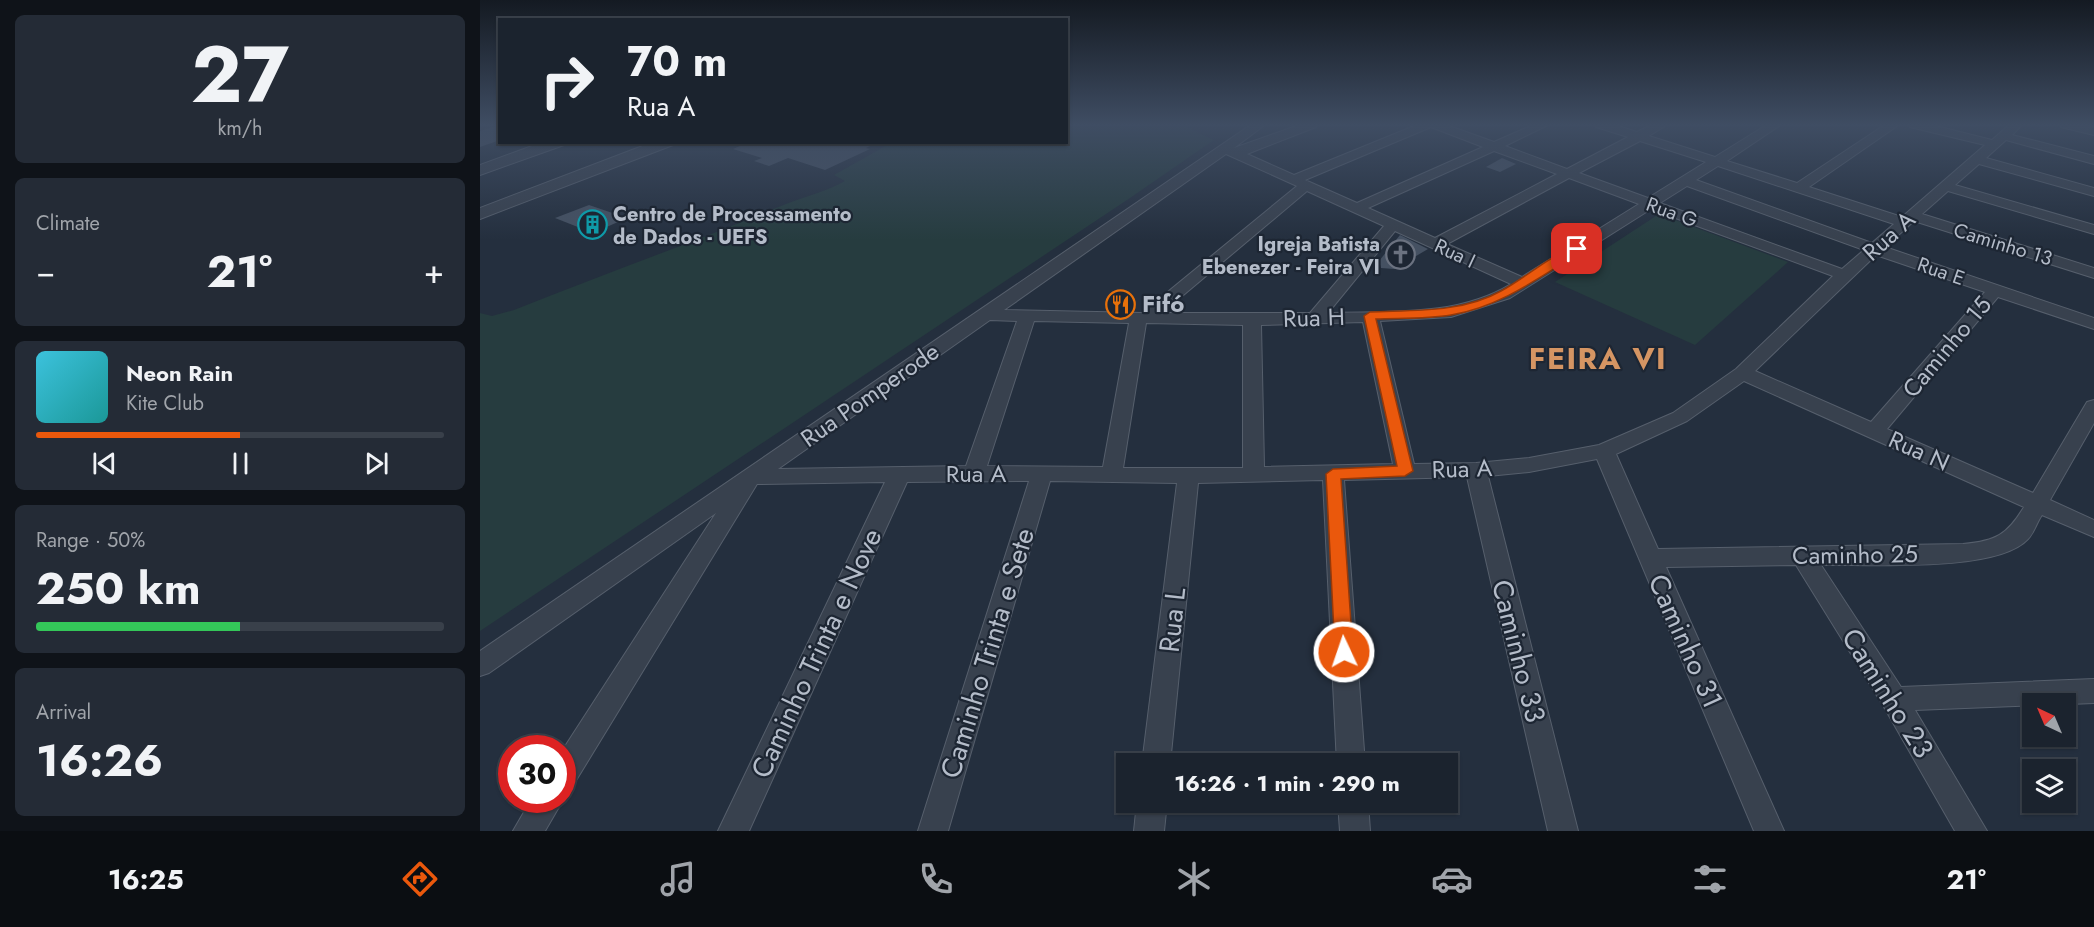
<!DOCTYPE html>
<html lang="en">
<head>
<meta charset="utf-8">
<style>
  :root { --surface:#1b232e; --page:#242b36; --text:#f1f3f6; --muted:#a0a4aa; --line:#39404a; --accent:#ea580c }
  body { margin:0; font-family:Jost,sans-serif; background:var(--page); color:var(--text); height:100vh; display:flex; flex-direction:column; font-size:22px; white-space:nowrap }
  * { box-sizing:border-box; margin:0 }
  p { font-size:20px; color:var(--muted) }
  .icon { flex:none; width:33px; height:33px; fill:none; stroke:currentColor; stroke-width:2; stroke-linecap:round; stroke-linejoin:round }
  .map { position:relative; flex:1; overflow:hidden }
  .panel { display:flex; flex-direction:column; gap:15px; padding:15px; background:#0f1319; width:480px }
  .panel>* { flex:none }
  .top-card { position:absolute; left:18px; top:18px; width:570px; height:126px; border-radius:0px; box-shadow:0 2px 4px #0004,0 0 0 2px var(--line); background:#1b232e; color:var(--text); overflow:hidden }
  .needle { width:39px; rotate:316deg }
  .tools { position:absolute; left:1542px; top:693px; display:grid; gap:12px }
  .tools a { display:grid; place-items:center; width:54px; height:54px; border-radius:0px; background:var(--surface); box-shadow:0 2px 4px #0004,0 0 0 2px var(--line); font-size:30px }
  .speed { position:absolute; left:18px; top:735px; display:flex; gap:12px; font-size:30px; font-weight:700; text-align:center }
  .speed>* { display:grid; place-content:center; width:78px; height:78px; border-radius:50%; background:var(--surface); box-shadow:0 2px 4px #0004,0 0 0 2px var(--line); line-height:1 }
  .speed .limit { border:9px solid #d22; background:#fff; color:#111 }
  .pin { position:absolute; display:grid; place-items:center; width:51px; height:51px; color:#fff; margin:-26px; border-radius:12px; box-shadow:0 3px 9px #0006 }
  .me { position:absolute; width:66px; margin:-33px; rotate:357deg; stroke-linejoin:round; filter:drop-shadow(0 0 4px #0008) }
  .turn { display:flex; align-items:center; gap:21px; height:126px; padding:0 30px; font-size:27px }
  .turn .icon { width:78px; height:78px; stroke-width:2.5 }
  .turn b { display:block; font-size:42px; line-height:51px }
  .big { font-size:45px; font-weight:700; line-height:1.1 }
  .panel .card { flex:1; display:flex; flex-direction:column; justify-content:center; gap:9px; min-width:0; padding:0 21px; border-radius:9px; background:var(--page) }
  .panel .dial { align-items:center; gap:0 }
  .dial b { font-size:78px; line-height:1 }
  .song { display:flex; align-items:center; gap:18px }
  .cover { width:72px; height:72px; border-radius:9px; background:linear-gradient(135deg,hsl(190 70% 55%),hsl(180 70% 35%)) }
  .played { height:6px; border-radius:3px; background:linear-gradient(90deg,var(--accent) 50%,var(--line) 50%) }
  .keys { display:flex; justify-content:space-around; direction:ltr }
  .heat { display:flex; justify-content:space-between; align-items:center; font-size:33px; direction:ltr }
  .charge { height:9px; border-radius:4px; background:linear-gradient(90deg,#34c759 50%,var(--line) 0) }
  .trip { position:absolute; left:636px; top:753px; width:342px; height:60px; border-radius:0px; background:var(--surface); box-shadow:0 2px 4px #0004,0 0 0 2px var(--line); font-weight:700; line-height:60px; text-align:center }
  .tabs { display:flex; height:96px; justify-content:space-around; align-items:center; background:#0b0e12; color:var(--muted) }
  .tabs .icon { width:42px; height:42px }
  .tabs .active { color:var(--accent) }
  .tabs b { font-size:27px; color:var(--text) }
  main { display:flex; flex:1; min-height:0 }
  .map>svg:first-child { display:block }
  .green { fill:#263c3f }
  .building { fill:#455162 }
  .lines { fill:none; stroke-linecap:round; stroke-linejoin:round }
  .minor-casing { stroke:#565f6c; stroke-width:2 }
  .tertiary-casing { stroke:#565f6c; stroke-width:2 }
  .minor { fill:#38414e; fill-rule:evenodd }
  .tertiary { fill:#38414e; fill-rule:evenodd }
  .route { fill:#ea580c; stroke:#983908; stroke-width:1.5 }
  .labels { text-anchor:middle; stroke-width:4.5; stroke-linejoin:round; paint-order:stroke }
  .far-street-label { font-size:20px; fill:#b4bcc9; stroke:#1d2633 }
  .far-poi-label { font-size:20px; font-weight:bold; fill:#b4bcc9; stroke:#1d2633; text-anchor:start }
  .street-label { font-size:24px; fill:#b4bcc9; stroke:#1d2633 }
  .poi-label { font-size:24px; font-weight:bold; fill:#b4bcc9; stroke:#1d2633; text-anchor:start }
  .near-street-label { font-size:28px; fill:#b4bcc9; stroke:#1d2633 }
  .district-label { font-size:30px; font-weight:bold; letter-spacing:1.5px; fill:#d59563; stroke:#1d2633 }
</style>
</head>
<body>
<main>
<section class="panel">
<div class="card dial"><b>27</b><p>km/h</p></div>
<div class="card"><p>Climate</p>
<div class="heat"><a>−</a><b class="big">21°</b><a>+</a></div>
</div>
<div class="card">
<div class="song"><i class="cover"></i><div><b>Neon Rain</b><p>Kite Club</p></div></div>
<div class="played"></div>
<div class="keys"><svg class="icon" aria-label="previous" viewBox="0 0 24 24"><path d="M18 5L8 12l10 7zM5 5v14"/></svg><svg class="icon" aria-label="pause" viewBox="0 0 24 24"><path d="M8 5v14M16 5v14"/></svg><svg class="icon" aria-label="next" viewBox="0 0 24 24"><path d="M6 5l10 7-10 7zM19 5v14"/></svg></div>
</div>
<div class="card"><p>Range · 50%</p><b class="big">250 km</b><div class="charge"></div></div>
<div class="card"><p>Arrival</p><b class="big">16:26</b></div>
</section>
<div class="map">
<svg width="1614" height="831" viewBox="0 0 1614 831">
  <rect width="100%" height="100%" fill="#242f3e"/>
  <g class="green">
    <path d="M587 124H700L734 140 650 198 0 631V313L12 316 34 310C121 275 209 244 296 208 319 198 343 193 365 181L354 175 411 143 586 142Z"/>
    <path d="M1179 214 1308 262 1215 345 1075 282Z"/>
  </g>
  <g class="building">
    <path d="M20 125V140L0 147V131Z"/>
    <path d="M269 142H398L386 148 390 149 345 170 308 158 289 166 274 161 282 158 253 149Z"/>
    <path d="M1022 158 1036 164 1020 172 1006 167Z"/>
    <path d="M109 205 147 218 113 233 75 218Z"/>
    <path d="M920 235 948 249 914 269 901 268 899 261Z"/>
  </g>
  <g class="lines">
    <defs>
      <g id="minor">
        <path d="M772 124H786L754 148 822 124H838L836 127 767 154 814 175 939 124H964L1014 142 1055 124H1070L1025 146 1087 169 1148 137 1116 127 1114 124H1132L1157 132 1173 124H1188L1169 136 1235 157 1288 124H1302L1247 161 1317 183 1406 124H1420L1329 187 1422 217 1505 145 1430 127 1428 124H1448L1512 140 1530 124H1543L1532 135 1614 156V164L1526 140 1506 158 1614 188V196L1499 164 1475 185 1614 225V234L1468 191 1442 214 1614 268V278L1434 221 1405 247 1614 318V329L1518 297 1407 429 1553 493 1607 402 1614 400V423L1570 500 1614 520V537L1562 515C1557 522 1554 533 1548 539 1517 573 1387 564 1341 565L1421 687 1614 679V703L1435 710 1507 831H1475L1404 707 1316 565 1186 567 1304 831H1274L1117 459 1049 472 1008 476 1098 831H1068L987 477 864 480 885 764H857L843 480 718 483 690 764H662L697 483 570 481 468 831H438L549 481 427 482 269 831H238L405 482 277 484 92 787 82 791V751L236 513 9 673 0 676V651ZM951 127 1003 147 877 203 825 180ZM1160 141 1226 162 1168 198 1099 173ZM1014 151 1077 174 955 238 888 208ZM746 154 817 186 662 313 524 310ZM1238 166 1414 224 1392 243 1216 180ZM1089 178 1159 204 1042 277 967 244ZM1207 186 1384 250 1362 269 1180 203ZM827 191 904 226 830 313H682ZM1171 209 1353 276 1256 369 1193 413 1119 445 1049 458 996 463 934 464 900 321 971 317 1030 298ZM915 231 1031 284C977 317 909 311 848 313ZM1396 255 1505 292 1391 422 1275 371ZM510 320 537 321 486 466 298 469ZM554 321 649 323 623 467 507 466ZM883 322 913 464 784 467 781 325ZM666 323 763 325V468H643ZM1264 381 1544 507C1527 535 1516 541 1483 544L1178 549 1136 454 1207 421Z"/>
        <path d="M1579 124H1599L1614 127V135L1581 127Z"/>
        <path d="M82 799 83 800 65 831H33L51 800Z"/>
        <path d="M657 802H687L684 831H654Z"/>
        <path d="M858 802H888L890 831H860Z"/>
      </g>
      <g id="tertiary">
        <path d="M63 142H86L84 145 0 175V165Z"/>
        <path d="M173 142H195L193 145 0 219V208Z"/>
      </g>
    </defs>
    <use href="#minor" class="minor-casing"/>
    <use href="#tertiary" class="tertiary-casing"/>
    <use href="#minor" class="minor"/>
    <use href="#tertiary" class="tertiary"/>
  </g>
  <linearGradient id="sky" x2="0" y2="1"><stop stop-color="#141a22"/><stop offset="0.52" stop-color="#3f4d63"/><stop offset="1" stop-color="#3f4d63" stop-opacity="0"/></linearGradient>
  <rect width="1614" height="240" fill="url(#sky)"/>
  <path class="route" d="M1097 246 1101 247V252C1060 277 1020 307 971 315 947 319 921 318 896 319L933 471 925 476 861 479 873 652 870 657 864 660 858 657 855 652 846 474 853 469 917 466 884 316 890 312C933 310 982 313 1021 291 1044 279 1073 253 1097 246Z"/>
  <defs>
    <symbol id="building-ring" viewBox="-11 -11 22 22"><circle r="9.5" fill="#1d2633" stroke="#0f9aa8" stroke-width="1.5"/><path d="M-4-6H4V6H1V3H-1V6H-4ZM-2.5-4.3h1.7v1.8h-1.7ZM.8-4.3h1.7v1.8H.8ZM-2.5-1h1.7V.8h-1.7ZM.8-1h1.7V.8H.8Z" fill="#0f9aa8"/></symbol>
    <symbol id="church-ring" viewBox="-11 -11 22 22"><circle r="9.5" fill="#1d2633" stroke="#6b7280" stroke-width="1.5"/><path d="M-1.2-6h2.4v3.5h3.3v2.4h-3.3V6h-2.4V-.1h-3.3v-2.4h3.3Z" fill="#6b7280"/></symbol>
    <symbol id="restaurant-ring" viewBox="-11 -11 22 22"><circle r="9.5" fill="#1d2633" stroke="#e8710a" stroke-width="1.5"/><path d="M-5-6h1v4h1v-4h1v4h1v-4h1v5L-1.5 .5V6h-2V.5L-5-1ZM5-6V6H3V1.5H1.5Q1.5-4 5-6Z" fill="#e8710a"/></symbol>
  </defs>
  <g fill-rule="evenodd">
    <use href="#building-ring" x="96" y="208" width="33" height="33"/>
    <use href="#church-ring" x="904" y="238" width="33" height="33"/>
    <use href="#restaurant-ring" x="624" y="288" width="33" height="33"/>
  </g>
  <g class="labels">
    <g class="far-street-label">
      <text transform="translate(1192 212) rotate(20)" y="7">Rua G</text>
      <text transform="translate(1523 244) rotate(17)" y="7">Caminho 13</text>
      <text transform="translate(975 253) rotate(25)" y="7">Rua I</text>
      <text transform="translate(1461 271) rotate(19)" y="7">Rua E</text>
    </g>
    <g class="far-poi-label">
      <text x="133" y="221">Centro de Processamento<tspan x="133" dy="23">de Dados - UEFS</tspan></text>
      <text x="900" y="251" text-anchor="end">Igreja Batista<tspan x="900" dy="23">Ebenezer - Feira VI</tspan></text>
    </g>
    <g class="street-label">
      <text transform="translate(1409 236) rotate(-42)" y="8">Rua A</text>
      <text transform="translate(834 318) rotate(-2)" y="8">Rua H</text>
      <text transform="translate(1467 347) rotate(-50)" y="8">Caminho 15</text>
      <text transform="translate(390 395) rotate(-35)" y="8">Rua Pomperode</text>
      <text transform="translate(1439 451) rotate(24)" y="8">Rua N</text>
      <text transform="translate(982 469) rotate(-2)" y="8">Rua A</text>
      <text x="496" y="482">Rua A</text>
      <text transform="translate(1375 555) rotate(-1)" y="8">Caminho 25</text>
    </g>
    <g class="poi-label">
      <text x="662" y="312">Fifó</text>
    </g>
    <g class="near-street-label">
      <text transform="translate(692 620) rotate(-84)" y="10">Rua L</text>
      <text transform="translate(1206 641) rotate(66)" y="10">Caminho 31</text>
      <text transform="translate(1039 651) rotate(76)" y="10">Caminho 33</text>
      <text transform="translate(336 653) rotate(-65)" y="10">Caminho Trinta e Nove</text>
      <text transform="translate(507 653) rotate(-73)" y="10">Caminho Trinta e Sete</text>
      <text transform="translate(1408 693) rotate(58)" y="10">Caminho 23</text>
    </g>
    <g class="district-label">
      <text x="1118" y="369">FEIRA VI</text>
    </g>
  </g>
</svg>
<div class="tools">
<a><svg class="needle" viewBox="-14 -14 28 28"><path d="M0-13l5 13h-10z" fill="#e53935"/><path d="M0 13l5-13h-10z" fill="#a0a4aa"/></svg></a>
<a><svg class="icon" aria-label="layers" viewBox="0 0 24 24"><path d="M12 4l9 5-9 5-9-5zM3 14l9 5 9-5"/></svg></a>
</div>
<div class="speed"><div class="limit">30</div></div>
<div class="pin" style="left:1097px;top:249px;background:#d93025"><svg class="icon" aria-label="arrive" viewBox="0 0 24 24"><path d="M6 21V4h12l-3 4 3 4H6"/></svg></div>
<svg class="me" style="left:864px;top:652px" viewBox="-20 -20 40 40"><circle r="17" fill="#ea580c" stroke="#fff" stroke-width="3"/><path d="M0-11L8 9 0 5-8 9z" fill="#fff"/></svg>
<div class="trip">16:26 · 1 min · 290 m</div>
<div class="top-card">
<div class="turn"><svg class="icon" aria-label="right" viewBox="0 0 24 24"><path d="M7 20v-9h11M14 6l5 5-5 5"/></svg><div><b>70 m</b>Rua A</div></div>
</div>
</div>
</main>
<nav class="tabs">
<b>16:25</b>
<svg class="icon active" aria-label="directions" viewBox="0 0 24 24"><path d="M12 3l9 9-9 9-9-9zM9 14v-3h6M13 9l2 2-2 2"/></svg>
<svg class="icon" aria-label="music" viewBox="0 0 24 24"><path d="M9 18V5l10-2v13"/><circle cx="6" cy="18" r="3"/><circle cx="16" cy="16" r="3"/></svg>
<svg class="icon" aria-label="phone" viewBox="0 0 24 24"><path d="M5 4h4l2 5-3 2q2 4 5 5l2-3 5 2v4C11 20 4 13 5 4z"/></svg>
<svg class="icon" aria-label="climate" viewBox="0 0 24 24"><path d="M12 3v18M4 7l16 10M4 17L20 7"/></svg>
<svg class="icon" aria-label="car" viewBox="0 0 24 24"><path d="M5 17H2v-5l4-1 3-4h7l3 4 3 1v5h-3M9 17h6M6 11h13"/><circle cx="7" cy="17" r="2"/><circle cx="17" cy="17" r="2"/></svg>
<svg class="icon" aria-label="filters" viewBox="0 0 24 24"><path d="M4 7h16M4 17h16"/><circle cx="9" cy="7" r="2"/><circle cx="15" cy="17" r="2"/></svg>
<b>21°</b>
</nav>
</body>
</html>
